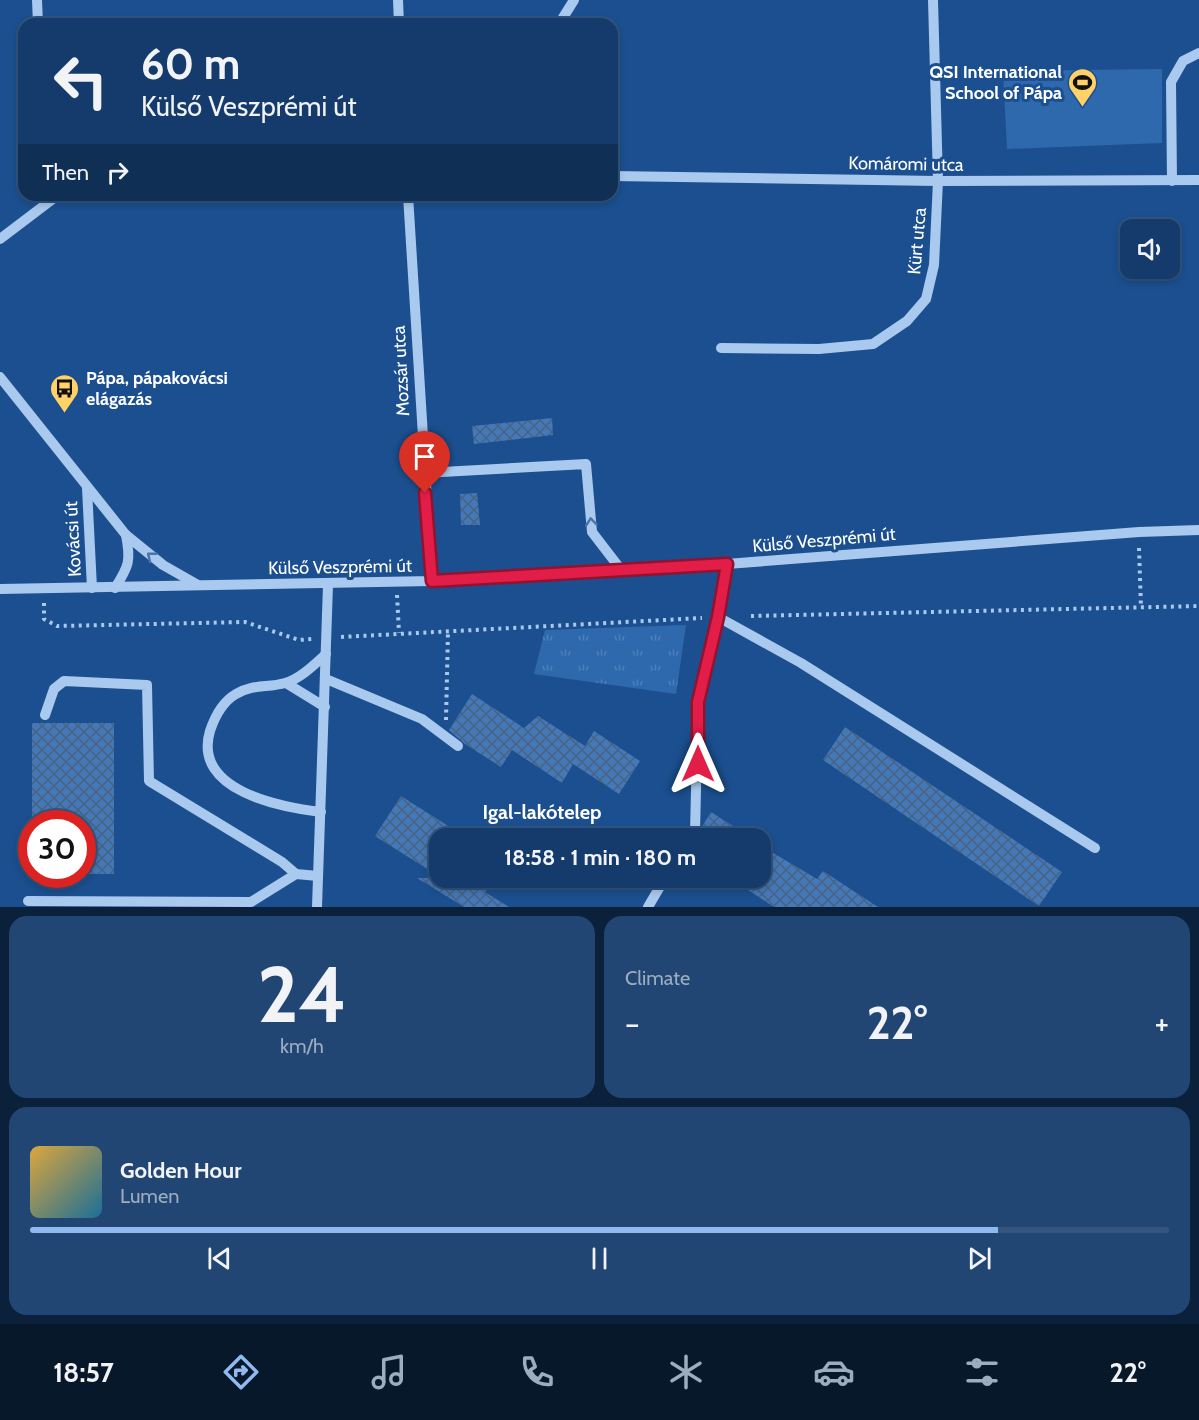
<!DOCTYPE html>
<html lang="en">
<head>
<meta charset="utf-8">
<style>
  :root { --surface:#143b6b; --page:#214673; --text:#f1f3f6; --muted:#9dadc1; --line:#33557e; --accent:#90b9f0 }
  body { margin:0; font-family:Cabin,sans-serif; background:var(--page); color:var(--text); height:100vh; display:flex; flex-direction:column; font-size:22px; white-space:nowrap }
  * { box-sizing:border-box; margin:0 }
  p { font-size:20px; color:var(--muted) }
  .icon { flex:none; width:33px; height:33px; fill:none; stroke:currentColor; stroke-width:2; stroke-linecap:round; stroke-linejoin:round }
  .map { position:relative; height:907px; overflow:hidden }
  .drawer { display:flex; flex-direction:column; gap:9px; padding:9px; background:#0b203b; flex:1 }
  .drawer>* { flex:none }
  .banner { position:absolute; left:18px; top:18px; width:600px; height:183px; border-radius:18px; box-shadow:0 3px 9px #0003,0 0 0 2px var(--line); background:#143b6b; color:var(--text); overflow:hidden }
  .controls { position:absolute; left:1120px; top:219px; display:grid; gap:12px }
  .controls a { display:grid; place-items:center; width:60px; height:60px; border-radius:12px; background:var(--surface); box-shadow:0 3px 9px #0003,0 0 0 2px var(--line); font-size:30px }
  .speed { position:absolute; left:18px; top:810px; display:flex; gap:12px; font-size:30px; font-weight:700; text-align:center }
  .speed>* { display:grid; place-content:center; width:78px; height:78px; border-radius:50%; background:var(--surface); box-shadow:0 3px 9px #0003,0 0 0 2px var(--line); line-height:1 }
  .speed .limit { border:9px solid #d22; background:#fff; color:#111 }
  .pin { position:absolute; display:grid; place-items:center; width:51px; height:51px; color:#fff; margin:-62px -26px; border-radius:50% 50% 50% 0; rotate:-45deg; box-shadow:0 0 6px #0007 }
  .pin .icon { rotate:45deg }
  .me { position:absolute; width:66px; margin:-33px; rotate:0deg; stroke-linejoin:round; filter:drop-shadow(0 0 4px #0008) }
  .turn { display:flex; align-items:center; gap:21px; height:126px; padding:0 24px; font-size:27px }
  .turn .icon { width:78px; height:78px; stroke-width:2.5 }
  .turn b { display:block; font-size:42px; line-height:51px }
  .then { display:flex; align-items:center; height:57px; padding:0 24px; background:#0003; gap:12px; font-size:22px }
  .big { font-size:45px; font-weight:700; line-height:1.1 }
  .drawer .card { flex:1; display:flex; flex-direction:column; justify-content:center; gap:9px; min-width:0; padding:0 21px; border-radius:18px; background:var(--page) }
  .drawer .dial { align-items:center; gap:0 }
  .dial b { font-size:78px; line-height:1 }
  .song { display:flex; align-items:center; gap:18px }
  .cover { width:72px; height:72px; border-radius:9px; background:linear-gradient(135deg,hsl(40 70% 55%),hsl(200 70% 35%)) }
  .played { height:6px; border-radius:3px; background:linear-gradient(90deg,var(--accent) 85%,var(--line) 85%) }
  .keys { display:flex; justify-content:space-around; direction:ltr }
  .heat { display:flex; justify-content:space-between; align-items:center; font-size:33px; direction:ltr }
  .drawer .tiles { flex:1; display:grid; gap:9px; grid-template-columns:1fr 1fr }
  .card:last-child { grid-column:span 2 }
  .trip { position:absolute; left:429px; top:828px; width:342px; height:60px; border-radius:18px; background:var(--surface); box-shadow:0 3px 9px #0003,0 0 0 2px var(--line); font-weight:700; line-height:60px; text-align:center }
  .tab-bar { display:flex; height:96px; justify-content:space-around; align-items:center; background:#08182b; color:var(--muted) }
  .tab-bar .icon { width:42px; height:42px }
  .tab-bar .active { color:var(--accent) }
  .tab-bar b { font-size:27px; color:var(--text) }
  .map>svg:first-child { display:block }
  .green { fill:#2e69ad }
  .park { fill:url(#park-tufts) }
  .building { fill:url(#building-cross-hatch) }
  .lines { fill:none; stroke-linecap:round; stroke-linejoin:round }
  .path { stroke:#a9c9ee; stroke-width:4; stroke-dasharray:3 4.5; stroke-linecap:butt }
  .minor { stroke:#a9c9ee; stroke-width:10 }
  .oneway { stroke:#4674ac }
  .route-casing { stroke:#92132f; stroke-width:15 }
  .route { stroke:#e11d48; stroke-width:10 }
  .labels { text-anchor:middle; stroke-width:6; stroke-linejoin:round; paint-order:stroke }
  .poi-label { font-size:18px; font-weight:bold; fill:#fff; stroke:#1b4f8f; text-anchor:end }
  .street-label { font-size:18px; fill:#fff; stroke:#1b4f8f }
  .neighbourhood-label { font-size:20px; font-weight:bold; fill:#fff; stroke:#1b4f8f }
</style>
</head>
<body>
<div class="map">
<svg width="1199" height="907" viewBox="0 0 1199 907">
  <defs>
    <pattern id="park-tufts" width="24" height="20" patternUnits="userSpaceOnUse" patternTransform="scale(1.5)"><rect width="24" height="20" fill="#2e69ad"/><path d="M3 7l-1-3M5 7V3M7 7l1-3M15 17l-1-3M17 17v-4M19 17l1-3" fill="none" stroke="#4d80b9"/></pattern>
    <pattern id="building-cross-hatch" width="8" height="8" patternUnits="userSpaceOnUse" patternTransform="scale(1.5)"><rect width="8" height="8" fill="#4478b7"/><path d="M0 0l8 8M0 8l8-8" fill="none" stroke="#486282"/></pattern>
  </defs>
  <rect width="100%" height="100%" fill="#1b4f8f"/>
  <path class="green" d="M1162 69V143L1007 149 1003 71Z"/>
  <path class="park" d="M686 625 676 694 534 674 545 630Z"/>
  <g class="building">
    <path d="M552 418 553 435 474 444 472 426Z"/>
    <path d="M477 493 480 525H461L460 494Z"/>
    <path d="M472 694 524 728 538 716 585 746 594 731 640 761 619 794 573 764 562 783 512 750 501 767 465 744 449 730Z"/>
    <path d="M32 723H114V874H82V824H32Z"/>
    <path d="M845 727 1062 872 1039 906 823 760Z"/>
    <path d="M401 796 453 829 447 838H440V877L375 836Z"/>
    <path d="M711 812 733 826 751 838H700L703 825Z"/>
    <path d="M760 845 817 879 823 871 878 907H774L730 878H760Z"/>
    <path d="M417 878H493L485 892 509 907H464Z"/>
  </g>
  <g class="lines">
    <g class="path">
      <path d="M1139 548 1141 607"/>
      <path d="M397 595 399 633"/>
      <path d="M44 603V619L57 626 245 622 299 640 312 639"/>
      <path d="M751 616 1199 606"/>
      <path d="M341 637 702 618"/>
      <path d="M446 720 448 631"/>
    </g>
    <g class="minor">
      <path d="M37 0 38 24"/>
      <path d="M398 0 399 24"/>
      <path d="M559 24 574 0"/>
      <path d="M612 176 938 181 1199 180"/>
      <path d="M1172 181 1171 82 1183 61 1199 53"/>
      <path d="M408 195 432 581"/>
      <path d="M0 239 58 195"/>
      <path d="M721 348 819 349 873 344 907 321 926 299 934 265 938 181 933 0"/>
      <path d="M0 377 126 535 163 565 198 585"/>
      <path d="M424 473 586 464 592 532 622 571"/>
      <path d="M87 488 92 588"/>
      <path d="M115 588C129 566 131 561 126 535"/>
      <path d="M0 589 432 581 727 564 1139 532 1199 530"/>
      <path d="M718 617 801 663 1095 848"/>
      <path d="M326 679 422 719 458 746"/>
      <path d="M286 683 325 707"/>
      <path d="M45 715 54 689 64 681 147 685 149 781 282 862 296 874 318 876"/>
      <path d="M321 812C281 807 192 791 210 731 215 716 222 702 236 694 252 684 268 688 285 683 300 679 315 664 326 654"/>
      <path d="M691 838 695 833 698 703 718 617 727 564"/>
      <path d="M28 901 251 902 296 874"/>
      <path d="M317 907 328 585"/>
      <path d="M648 907 665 878"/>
    </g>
  </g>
  <defs><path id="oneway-chevron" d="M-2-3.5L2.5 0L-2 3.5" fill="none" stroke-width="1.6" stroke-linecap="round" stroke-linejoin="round" transform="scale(1.5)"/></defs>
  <g class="oneway">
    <use href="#oneway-chevron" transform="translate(591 522) rotate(-96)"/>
    <use href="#oneway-chevron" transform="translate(151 556) rotate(-141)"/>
  </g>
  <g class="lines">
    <defs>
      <path id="route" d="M425 493 432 581 727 564 718 617 698 702V764"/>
    </defs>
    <use href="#route" class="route-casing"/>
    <use href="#route" class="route"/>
  </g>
  <defs>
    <symbol id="stadium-pin" viewBox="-11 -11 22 30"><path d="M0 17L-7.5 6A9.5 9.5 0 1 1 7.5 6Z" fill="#ffd166" stroke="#1b4f8f"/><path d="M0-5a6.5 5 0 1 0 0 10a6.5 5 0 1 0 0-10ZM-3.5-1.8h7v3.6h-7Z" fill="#111"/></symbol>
    <symbol id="bus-pin" viewBox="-11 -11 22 30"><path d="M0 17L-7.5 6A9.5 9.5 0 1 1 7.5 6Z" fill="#ffd166" stroke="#1b4f8f"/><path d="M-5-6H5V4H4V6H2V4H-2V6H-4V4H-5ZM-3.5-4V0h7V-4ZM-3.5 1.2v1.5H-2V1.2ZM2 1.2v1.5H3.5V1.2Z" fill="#111"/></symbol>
  </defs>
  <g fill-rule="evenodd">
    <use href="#stadium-pin" x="1066" y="66" width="33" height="45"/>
    <use href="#bus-pin" x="48" y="372" width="33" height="45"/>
  </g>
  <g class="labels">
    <g class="poi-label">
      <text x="1062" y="78">QSI International<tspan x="1062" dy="21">School of Pápa</tspan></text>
      <text x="86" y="384" text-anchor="start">Pápa, pápakovácsi<tspan x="86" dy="21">elágazás</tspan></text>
    </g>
    <g class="street-label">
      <text transform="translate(906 164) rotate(1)" y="6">Komáromi utca</text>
      <text transform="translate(917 241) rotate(-85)" y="6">Kürt utca</text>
      <text transform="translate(401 371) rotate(-93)" y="6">Mozsár utca</text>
      <text transform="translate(73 539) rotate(-93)" y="6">Kovácsi út</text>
      <text transform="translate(824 540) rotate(-5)" y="6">Külső Veszprémi út</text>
      <text transform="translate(340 567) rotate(-1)" y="6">Külső Veszprémi út</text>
    </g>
    <g class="neighbourhood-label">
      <text x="542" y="819">Igal-lakótelep</text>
    </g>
  </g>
</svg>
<div class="controls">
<a><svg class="icon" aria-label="sound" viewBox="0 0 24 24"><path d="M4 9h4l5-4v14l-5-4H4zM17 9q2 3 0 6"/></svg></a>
</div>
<div class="speed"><div class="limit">30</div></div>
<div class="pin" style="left:425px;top:493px;background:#d93025"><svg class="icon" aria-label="arrive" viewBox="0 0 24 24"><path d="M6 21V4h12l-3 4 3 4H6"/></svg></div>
<svg class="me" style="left:698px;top:764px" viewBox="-20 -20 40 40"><path d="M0-17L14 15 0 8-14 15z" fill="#e11d48" stroke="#fff" stroke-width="4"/></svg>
<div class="trip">18:58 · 1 min · 180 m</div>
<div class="banner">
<div class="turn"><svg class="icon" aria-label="left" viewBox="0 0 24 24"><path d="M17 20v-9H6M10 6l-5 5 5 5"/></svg><div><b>60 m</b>Külső Veszprémi út</div></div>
<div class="then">Then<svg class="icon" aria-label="right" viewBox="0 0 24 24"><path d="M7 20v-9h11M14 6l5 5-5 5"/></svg></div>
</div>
</div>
<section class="drawer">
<div class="tiles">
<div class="card dial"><b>24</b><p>km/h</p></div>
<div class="card"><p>Climate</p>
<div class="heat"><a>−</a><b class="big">22°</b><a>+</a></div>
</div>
<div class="card">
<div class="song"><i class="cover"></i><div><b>Golden Hour</b><p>Lumen</p></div></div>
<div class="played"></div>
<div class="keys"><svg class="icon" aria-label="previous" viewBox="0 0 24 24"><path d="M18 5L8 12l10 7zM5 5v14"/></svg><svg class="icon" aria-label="pause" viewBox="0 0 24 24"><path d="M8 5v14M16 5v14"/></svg><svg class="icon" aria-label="next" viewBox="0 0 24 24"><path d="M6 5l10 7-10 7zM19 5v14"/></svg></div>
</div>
</div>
</section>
<nav class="tab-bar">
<b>18:57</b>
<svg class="icon active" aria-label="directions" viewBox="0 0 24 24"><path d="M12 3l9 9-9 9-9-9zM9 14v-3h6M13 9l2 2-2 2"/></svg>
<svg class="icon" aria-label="music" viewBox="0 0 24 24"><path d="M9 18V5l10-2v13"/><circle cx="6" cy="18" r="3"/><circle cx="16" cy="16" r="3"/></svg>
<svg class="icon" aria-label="phone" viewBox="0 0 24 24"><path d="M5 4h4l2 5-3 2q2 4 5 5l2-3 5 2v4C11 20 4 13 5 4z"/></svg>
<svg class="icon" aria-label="climate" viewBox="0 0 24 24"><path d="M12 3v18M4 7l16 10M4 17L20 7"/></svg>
<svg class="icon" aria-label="car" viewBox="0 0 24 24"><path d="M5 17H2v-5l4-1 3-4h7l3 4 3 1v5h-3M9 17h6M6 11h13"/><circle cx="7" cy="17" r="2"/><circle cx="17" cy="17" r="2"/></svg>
<svg class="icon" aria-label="filters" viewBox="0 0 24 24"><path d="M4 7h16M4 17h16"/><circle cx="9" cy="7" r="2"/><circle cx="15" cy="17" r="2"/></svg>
<b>22°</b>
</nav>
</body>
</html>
